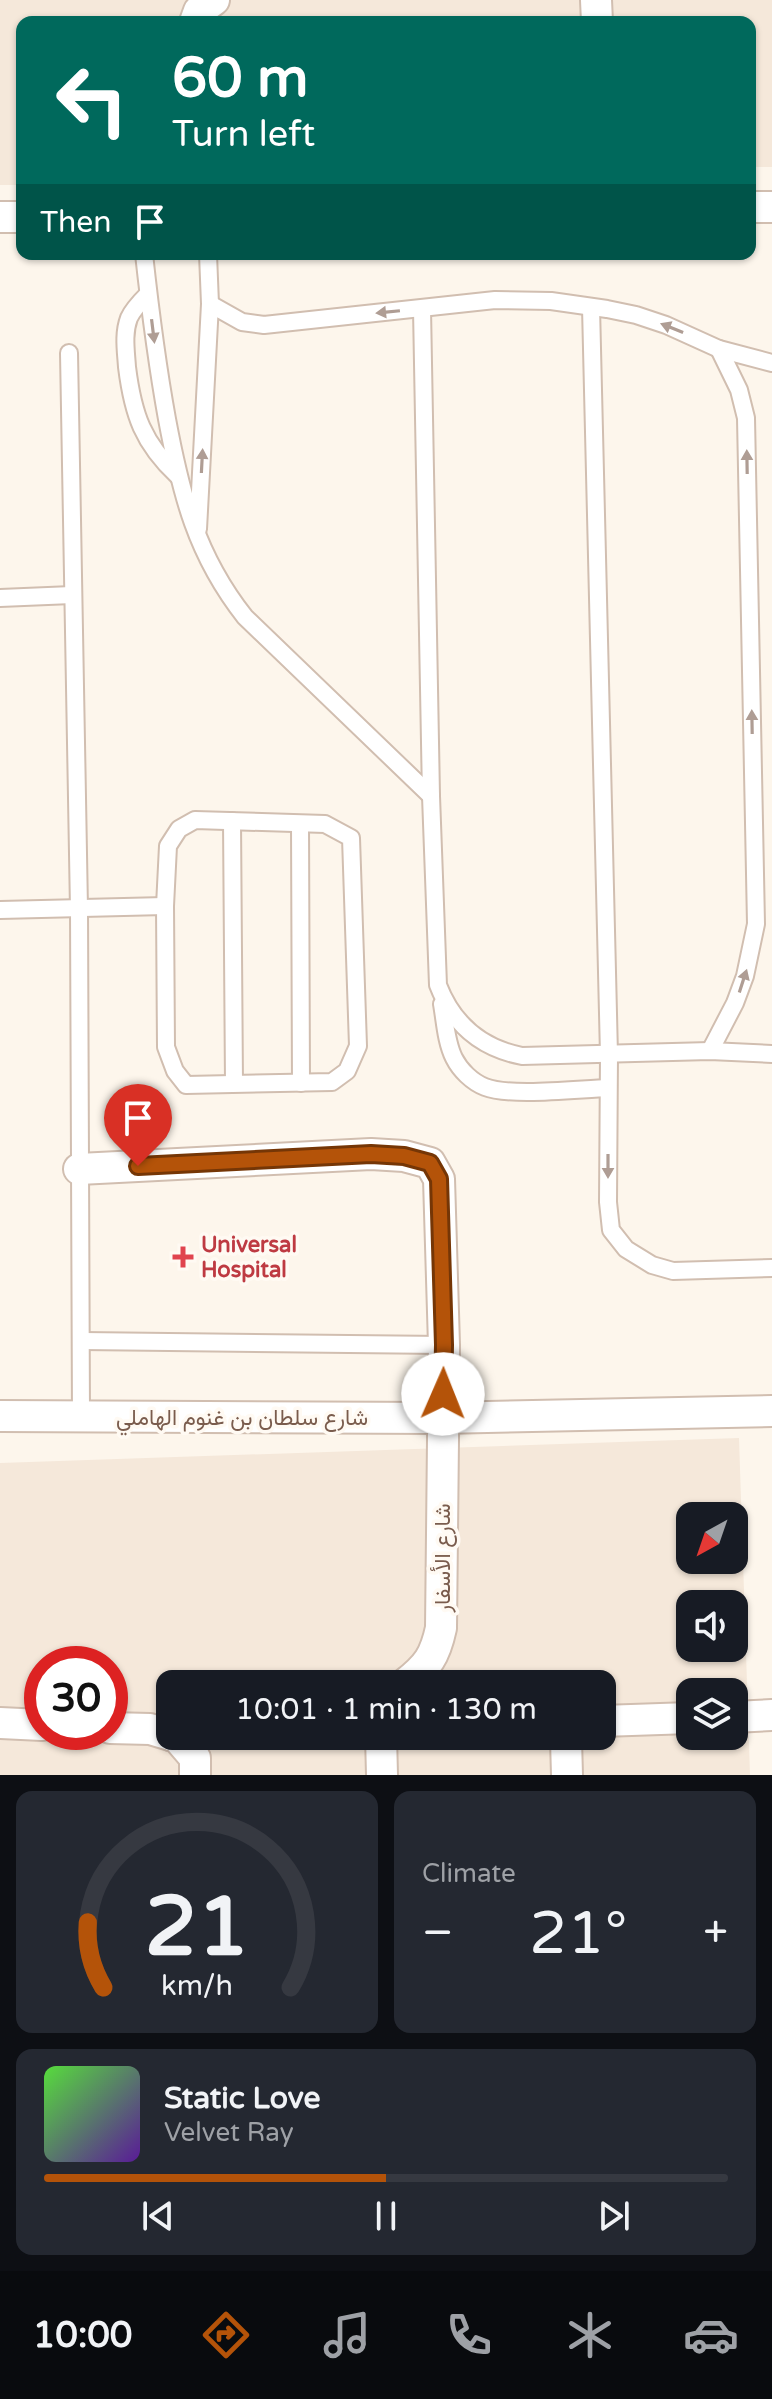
<!DOCTYPE html>
<html lang="en">
<head>
<meta charset="utf-8">
<style>
  :root { --surface:#171b24; --page:#242831; --text:#f1f3f6; --muted:#9ea1a6; --line:#363941; --accent:#b45309 }
  body { margin:0; font-family:"Varela Round",Vazirmatn,sans-serif; background:var(--page); color:var(--text); height:100vh; display:flex; flex-direction:column; font-size:30px; white-space:nowrap }
  * { box-sizing:border-box; margin:0 }
  p { font-size:26px; color:var(--muted) }
  .icon { flex:none; width:44px; height:44px; fill:none; stroke:currentColor; stroke-width:2; stroke-linecap:round; stroke-linejoin:round }
  .map { position:relative; height:1775px; overflow:hidden }
  .side { display:flex; flex-direction:column; gap:16px; padding:16px; background:#0d0f14; flex:1 }
  .side>* { flex:none }
  .top-card { position:absolute; left:16px; top:16px; width:740px; height:244px; border-radius:16px; box-shadow:0 2px 6px #0004; background:#00695c; color:#fff; overflow:hidden }
  .needle { width:52px; rotate:220deg }
  .fabs { position:absolute; left:676px; top:1502px; display:grid; gap:16px }
  .fabs a { display:grid; place-items:center; width:72px; height:72px; border-radius:16px; background:var(--surface); box-shadow:0 2px 6px #0004; font-size:40px }
  .speed { position:absolute; left:24px; top:1646px; display:flex; gap:16px; font-size:40px; font-weight:700; text-align:center }
  .speed>* { display:grid; place-content:center; width:104px; height:104px; border-radius:50%; background:var(--surface); box-shadow:0 2px 6px #0004; line-height:1 }
  .speed .limit { border:12px solid #d22; background:#fff; color:#111 }
  .pin { position:absolute; display:grid; place-items:center; width:68px; height:68px; color:#fff; margin:-82px -34px; border-radius:50% 50% 50% 0; rotate:-45deg; box-shadow:0 0 8px #0007 }
  .pin .icon { rotate:45deg }
  .me { position:absolute; width:88px; margin:-44px; rotate:1deg; stroke-linejoin:round; filter:drop-shadow(0 0 6px #0008) }
  .turn { display:flex; align-items:center; gap:28px; height:168px; padding:0 24px; font-size:36px }
  .turn .icon { width:104px; height:104px; stroke-width:2.5 }
  .turn b { display:block; font-size:56px; line-height:68px }
  .then { display:flex; align-items:center; height:76px; padding:0 24px; background:#0003; gap:16px; font-size:30px }
  .big { font-size:60px; font-weight:600; line-height:1.1 }
  .side .widget { flex:1; display:flex; flex-direction:column; justify-content:center; gap:12px; min-width:0; padding:0 28px; border-radius:16px; background:var(--page) }
  .side .dial { align-items:center; gap:0 }
  .dial svg { height:208px; overflow:visible; fill:none; stroke:var(--line); stroke-width:7; stroke-linecap:round; text-anchor:middle }
  .dial text { fill:var(--text); stroke:none }
  .song { display:flex; align-items:center; gap:24px }
  .cover { width:96px; height:96px; border-radius:12px; background:linear-gradient(135deg,hsl(110 70% 55%),hsl(270 70% 35%)) }
  .played { height:8px; border-radius:4px; background:linear-gradient(90deg,var(--accent) 50%,var(--line) 50%) }
  .keys { display:flex; justify-content:space-around; direction:ltr }
  .heat { display:flex; justify-content:space-between; align-items:center; font-size:44px; direction:ltr }
  .side .tiles { flex:1; display:grid; gap:16px; grid-template-columns:1fr 1fr }
  .widget:last-child { grid-column:span 2 }
  .trip { position:absolute; left:156px; top:1670px; width:460px; height:80px; border-radius:16px; background:var(--surface); box-shadow:0 2px 6px #0004; font-weight:600; line-height:80px; text-align:center }
  .tab-bar { display:flex; height:128px; justify-content:space-around; align-items:center; background:#090b0e; color:var(--muted) }
  .tab-bar .icon { width:56px; height:56px }
  .tab-bar .selected { color:var(--accent) }
  .tab-bar b { font-size:36px; color:var(--text) }
  .map>svg:first-child { display:block }
  .residential { fill:#f5e8da; fill-rule:evenodd }
  .lines { fill:none; stroke-linecap:round; stroke-linejoin:round }
  .lane-casing { stroke:#d1beb0; stroke-width:20 }
  .street-casing { stroke:#d1beb0; stroke-width:34 }
  .lane { stroke:#fff; stroke-width:16 }
  .street { stroke:#fff; stroke-width:30 }
  .oneway { fill:#af9d94 }
  .route-casing { stroke:#753606; stroke-width:20 }
  .route { stroke:#b45309; stroke-width:14 }
  .health-dot { fill:#e0444e; stroke:#fffaf3; stroke-width:3 }
  .labels { text-anchor:middle; stroke-width:7; stroke-linejoin:round; paint-order:stroke }
  .health-label { font-size:22px; font-weight:bold; fill:#be3a42; stroke:#fffaf3; text-anchor:start }
  .street-label { font-size:22px; fill:#7a5c4d; stroke:#fffaf3 }
</style>
</head>
<body>
<div class="map">
<svg width="772" height="1775" viewBox="0 0 772 1775">
  <rect width="100%" height="100%" fill="#fdf6ec"/>
  <g class="residential">
    <path d="M0 0H772V167H750V22H22V185H0Z"/>
    <path d="M739 1438 750 1775H0V1463ZM690 1516H734V1560H690ZM690 1604H734V1648H690ZM42 1664H110V1732H42ZM170 1684H602V1736H170ZM690 1692H734V1736H690Z"/>
  </g>
  <g class="lines">
    <defs>
      <g id="lane">
        <path d="M144 254C150 309 157 364 167 419 181 494 196 555 245 617L431 796"/>
        <path d="M148 294C141 301 133 309 129 318 123 334 126 351 127 367 133 415 143 443 178 476"/>
        <path d="M210 304 242 322 264 325 495 300 551 301 607 309 636 315 666 325 719 349 772 363"/>
        <path d="M591 307 609 1055 608 1202 611 1230 626 1249 652 1265 673 1271 772 1268"/>
        <path d="M422 309 431 796 438 985C453 1024 481 1048 522 1056L710 1051 772 1054"/>
        <path d="M69 353 79 909 81 1417"/>
        <path d="M198 529 210 304 208 254"/>
        <path d="M0 598 72 595"/>
        <path d="M195 820 325 824 351 838 358 1046 347 1071 332 1082 186 1085 175 1071 166 1047 165 906 168 846 179 829Z"/>
        <path d="M232 821 234 1083"/>
        <path d="M300 824 301 1083"/>
        <path d="M0 910 165 906"/>
        <path d="M442 1004C445 1021 446 1042 454 1058 460 1070 472 1082 485 1087 510 1097 578 1089 608 1088"/>
        <path d="M710 1051 735 1003 745 976 756 924 746 418 739 390 719 349"/>
        <path d="M82 1341 444 1345"/>
      </g>
      <g id="street">
        <path d="M596 0 597 22"/>
        <path d="M195 22 199 11 214 0"/>
        <path d="M750 207H772"/>
        <path d="M0 217H22"/>
        <path d="M79 1169 371 1154 404 1156 430 1163 439 1179 444 1345 441 1628C435 1656 428 1666 405 1684"/>
        <path d="M0 1416 442 1418 772 1411"/>
        <path d="M734 1717 772 1715"/>
        <path d="M602 1721 690 1718"/>
        <path d="M0 1723 42 1725"/>
        <path d="M110 1728 150 1729 170 1735"/>
        <path d="M173 1736 177 1737 195 1758V1775"/>
        <path d="M381 1736 382 1775"/>
        <path d="M567 1775 566 1740 568 1736"/>
      </g>
    </defs>
    <use href="#lane" class="lane-casing"/>
    <use href="#street" class="street-casing"/>
    <use href="#lane" class="lane"/>
    <use href="#street" class="street"/>
  </g>
  <defs><path id="oneway-solid" d="M-6-.8H1V-3.2L6.5 0L1 3.2V.8H-6Z" transform="scale(2)"/></defs>
  <g class="oneway">
    <use href="#oneway-solid" transform="translate(388 312) rotate(174)"/>
    <use href="#oneway-solid" transform="translate(672 328) rotate(-158)"/>
    <use href="#oneway-solid" transform="translate(153 331) rotate(83)"/>
    <use href="#oneway-solid" transform="translate(202 461) rotate(-87)"/>
    <use href="#oneway-solid" transform="translate(747 462) rotate(-91)"/>
    <use href="#oneway-solid" transform="translate(752 722) rotate(-91)"/>
    <use href="#oneway-solid" transform="translate(743 981) rotate(-72)"/>
    <use href="#oneway-solid" transform="translate(608 1166) rotate(90)"/>
  </g>
  <g class="lines">
    <defs>
      <path id="route" d="M138 1166 371 1154 404 1156 430 1163 439 1179 444 1345 443 1394"/>
    </defs>
    <use href="#route" class="route-casing"/>
    <use href="#route" class="route"/>
  </g>
  <path class="health-dot" d="M179 1245h8v8h8v8h-8v8h-8v-8h-8v-8h8z"/>
  <g class="labels">
    <g class="health-label">
      <text x="201" y="1252">Universal<tspan x="201" dy="25">Hospital</tspan></text>
    </g>
    <g class="street-label">
      <text x="242" y="1425">شارع سلطان بن غنوم الهاملي</text>
      <text transform="translate(442 1558) rotate(-90)" y="8">شارع الأسفار</text>
    </g>
  </g>
</svg>
<div class="fabs">
<a><svg class="needle" viewBox="-14 -14 28 28"><path d="M0-13l5 13h-10z" fill="#e53935"/><path d="M0 13l5-13h-10z" fill="#9ea1a6"/></svg></a>
<a><svg class="icon" aria-label="sound" viewBox="0 0 24 24"><path d="M4 9h4l5-4v14l-5-4H4zM17 9q2 3 0 6"/></svg></a>
<a><svg class="icon" aria-label="layers" viewBox="0 0 24 24"><path d="M12 4l9 5-9 5-9-5zM3 14l9 5 9-5"/></svg></a>
</div>
<div class="speed"><div class="limit">30</div></div>
<div class="pin" style="left:138px;top:1166px;background:#d93025"><svg class="icon" aria-label="arrive" viewBox="0 0 24 24"><path d="M6 21V4h12l-3 4 3 4H6"/></svg></div>
<svg class="me" style="left:443px;top:1394px" viewBox="-20 -20 40 40"><circle r="19" fill="#fff"/><path d="M0-13L10 11 0 6-10 11z" fill="#b45309"/></svg>
<div class="trip">10:01 · 1 min · 130 m</div>
<div class="top-card">
<div class="turn"><svg class="icon" aria-label="left" viewBox="0 0 24 24"><path d="M17 20v-9H6M10 6l-5 5 5 5"/></svg><div><b>60 m</b>Turn left</div></div>
<div class="then">Then<svg class="icon" aria-label="arrive" viewBox="0 0 24 24"><path d="M6 21V4h12l-3 4 3 4H6"/></svg></div>
</div>
</div>
<section class="side">
<div class="tiles">
<div class="widget dial"><svg viewBox="0 0 100 80">
<path d="M14 69A42 42 0 1 1 86 69"/>
<path d="M14 69A42 42 0 0 1 8 44" stroke="#b45309"/>
<text x="50" y="56" font-size="32" font-weight="700">21</text>
<text x="50" y="72" font-size="11">km/h</text>
</svg></div>
<div class="widget"><p>Climate</p>
<div class="heat"><a>−</a><b class="big">21°</b><a>+</a></div>
</div>
<div class="widget">
<div class="song"><i class="cover"></i><div><b>Static Love</b><p>Velvet Ray</p></div></div>
<div class="played"></div>
<div class="keys"><svg class="icon" aria-label="previous" viewBox="0 0 24 24"><path d="M18 5L8 12l10 7zM5 5v14"/></svg><svg class="icon" aria-label="pause" viewBox="0 0 24 24"><path d="M8 5v14M16 5v14"/></svg><svg class="icon" aria-label="next" viewBox="0 0 24 24"><path d="M6 5l10 7-10 7zM19 5v14"/></svg></div>
</div>
</div>
</section>
<nav class="tab-bar">
<b>10:00</b>
<svg class="icon selected" aria-label="directions" viewBox="0 0 24 24"><path d="M12 3l9 9-9 9-9-9zM9 14v-3h6M13 9l2 2-2 2"/></svg>
<svg class="icon" aria-label="music" viewBox="0 0 24 24"><path d="M9 18V5l10-2v13"/><circle cx="6" cy="18" r="3"/><circle cx="16" cy="16" r="3"/></svg>
<svg class="icon" aria-label="phone" viewBox="0 0 24 24"><path d="M5 4h4l2 5-3 2q2 4 5 5l2-3 5 2v4C11 20 4 13 5 4z"/></svg>
<svg class="icon" aria-label="climate" viewBox="0 0 24 24"><path d="M12 3v18M4 7l16 10M4 17L20 7"/></svg>
<svg class="icon" aria-label="car" viewBox="0 0 24 24"><path d="M5 17H2v-5l4-1 3-4h7l3 4 3 1v5h-3M9 17h6M6 11h13"/><circle cx="7" cy="17" r="2"/><circle cx="17" cy="17" r="2"/></svg>
</nav>
</body>
</html>
